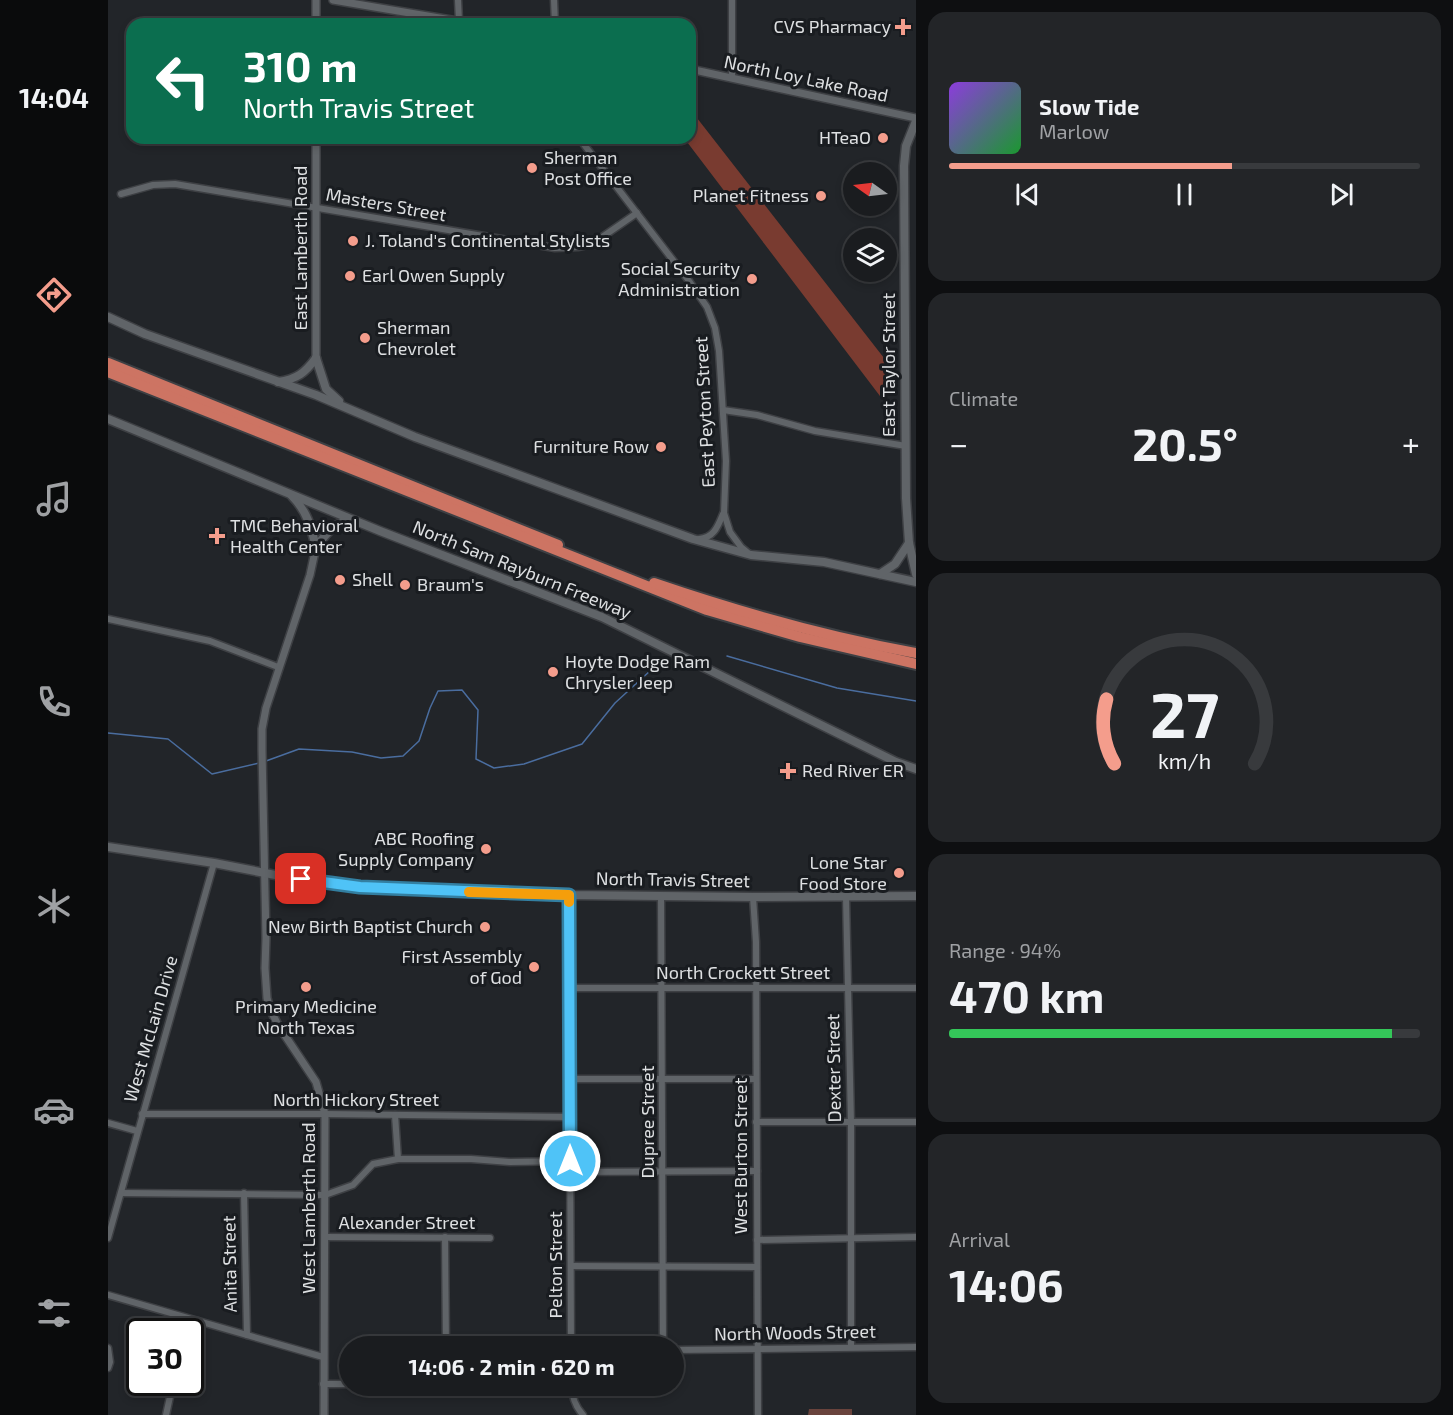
<!DOCTYPE html>
<html lang="en">
<head>
<meta charset="utf-8">
<style>
  :root { --surface:#1a1c1f; --page:#232528; --text:#f1f3f6; --muted:#9fa1a4; --line:#383a3d; --accent:#f49d8c }
  body { margin:0; font-family:"Exo 2",sans-serif; background:var(--page); color:var(--text); height:100vh; display:flex; flex-direction:column; font-size:22px; white-space:nowrap }
  * { box-sizing:border-box; margin:0 }
  p { font-size:20px; color:var(--muted) }
  .icon { flex:none; width:33px; height:33px; fill:none; stroke:currentColor; stroke-width:2; stroke-linecap:round; stroke-linejoin:round }
  .map { position:relative; flex:1; overflow:hidden }
  .panel { display:flex; flex-direction:column; gap:12px; padding:12px; background:#0e0f11; width:537px }
  .panel>* { flex:none }
  .banner { position:absolute; left:18px; top:18px; width:570px; height:126px; border-radius:18px; box-shadow:0 3px 9px #0003,0 0 0 2px var(--line); background:#0b6e4f; color:#fff; overflow:hidden }
  .needle { width:39px; rotate:284deg }
  .controls { position:absolute; left:735px; top:162px; display:grid; gap:12px }
  .controls a { display:grid; place-items:center; width:54px; height:54px; border-radius:50%; background:var(--surface); box-shadow:0 3px 9px #0003,0 0 0 2px var(--line); font-size:30px }
  .speed { position:absolute; left:18px; top:1318px; display:flex; gap:12px; font-size:30px; font-weight:700; text-align:center }
  .speed>* { display:grid; place-content:center; width:78px; height:78px; border-radius:50%; background:var(--surface); box-shadow:0 3px 9px #0003,0 0 0 2px var(--line); line-height:1 }
  .speed .limit { border:3px solid #111; border-radius:9px; background:#fff; color:#111 }
  .pin { position:absolute; display:grid; place-items:center; width:51px; height:51px; color:#fff; margin:-26px; border-radius:12px; box-shadow:0 3px 9px #0006 }
  .me { position:absolute; width:66px; margin:-33px; rotate:0deg; stroke-linejoin:round; filter:drop-shadow(0 0 4px #0008) }
  .turn { display:flex; align-items:center; gap:21px; height:126px; padding:0 18px; font-size:27px }
  .turn .icon { width:78px; height:78px; stroke-width:2.5 }
  .turn b { display:block; font-size:42px; line-height:51px }
  .big { font-size:45px; font-weight:700; line-height:1.1 }
  .panel .tile { flex:1; display:flex; flex-direction:column; justify-content:center; gap:9px; min-width:0; padding:0 21px; border-radius:18px; background:var(--page) }
  .panel .dial { align-items:center; gap:0 }
  .dial svg { height:156px; overflow:visible; fill:none; stroke:var(--line); stroke-width:7; stroke-linecap:round; text-anchor:middle }
  .dial text { fill:var(--text); stroke:none }
  .song { display:flex; align-items:center; gap:18px }
  .cover { width:72px; height:72px; border-radius:9px; background:linear-gradient(135deg,hsl(270 70% 55%),hsl(130 70% 35%)) }
  .played { height:6px; border-radius:3px; background:linear-gradient(90deg,var(--accent) 60%,var(--line) 60%) }
  .keys { display:flex; justify-content:space-around; direction:ltr }
  .heat { display:flex; justify-content:space-between; align-items:center; font-size:33px; direction:ltr }
  .charge { height:9px; border-radius:4px; background:linear-gradient(90deg,#34c759 94%,var(--line) 0) }
  .trip { position:absolute; left:231px; top:1336px; width:345px; height:60px; border-radius:30px; background:var(--surface); box-shadow:0 3px 9px #0003,0 0 0 2px var(--line); font-weight:700; line-height:60px; text-align:center }
  main { display:flex; flex:1; min-height:0 }
  .tabs { display:flex; flex-direction:column; width:108px; justify-content:space-around; align-items:center; background:#0a0b0c; color:var(--muted) }
  .tabs .icon { width:42px; height:42px }
  .tabs .selected { color:var(--accent) }
  .tabs b { font-size:27px; color:var(--text) }
  .map>svg:first-child { display:block }
  .green { fill:#69433c }
  .forest { fill:#793b30 }
  .lines { fill:none; stroke-linecap:round; stroke-linejoin:round }
  .stream { stroke:#4a6d9f; stroke-width:1.5 }
  .minor-casing { stroke:#3e4044; stroke-width:9 }
  .tertiary-casing { stroke:#3e4044; stroke-width:10 }
  .secondary-casing { stroke:#3e4044; stroke-width:11 }
  .motorway-casing { stroke:#3e4044; stroke-width:14 }
  .minor { stroke:#606468; stroke-width:6 }
  .tertiary { stroke:#606468; stroke-width:7 }
  .secondary { stroke:#606468; stroke-width:8 }
  .motorway { stroke:#cd7463; stroke-width:10 }
  .route-casing { stroke:#337fa1; stroke-width:15 }
  .route { stroke:#4fc3f7; stroke-width:10 }
  .slow { stroke:#f59e0b; stroke-width:10 }
  .poi-dot { fill:#f49d8c; stroke:#191c20; stroke-width:2 }
  .labels { text-anchor:middle; stroke-width:6; stroke-linejoin:round; paint-order:stroke }
  .poi-label { font-size:18px; fill:#dee0e2; stroke:#191c20; text-anchor:end }
  .street-label { font-size:18px; fill:#dee0e2; stroke:#191c20 }
</style>
</head>
<body>
<main>
<nav class="tabs">
<b>14:04</b>
<svg class="icon selected" aria-label="directions" viewBox="0 0 24 24"><path d="M12 3l9 9-9 9-9-9zM9 14v-3h6M13 9l2 2-2 2"/></svg>
<svg class="icon" aria-label="music" viewBox="0 0 24 24"><path d="M9 18V5l10-2v13"/><circle cx="6" cy="18" r="3"/><circle cx="16" cy="16" r="3"/></svg>
<svg class="icon" aria-label="phone" viewBox="0 0 24 24"><path d="M5 4h4l2 5-3 2q2 4 5 5l2-3 5 2v4C11 20 4 13 5 4z"/></svg>
<svg class="icon" aria-label="climate" viewBox="0 0 24 24"><path d="M12 3v18M4 7l16 10M4 17L20 7"/></svg>
<svg class="icon" aria-label="car" viewBox="0 0 24 24"><path d="M5 17H2v-5l4-1 3-4h7l3 4 3 1v5h-3M9 17h6M6 11h13"/><circle cx="7" cy="17" r="2"/><circle cx="17" cy="17" r="2"/></svg>
<svg class="icon" aria-label="filters" viewBox="0 0 24 24"><path d="M4 7h16M4 17h16"/><circle cx="9" cy="7" r="2"/><circle cx="15" cy="17" r="2"/></svg>
</nav>
<div class="map">
<svg width="808" height="1415" viewBox="0 0 808 1415">
  <rect width="100%" height="100%" fill="#222529"/>
  <path class="green" d="M701 1409H744V1415H700Z"/>
  <path class="forest" d="M582 109 790 376 775 400 576 138H582Z"/>
  <g class="lines">
    <g class="stream">
      <path d="M619 656 729 688 808 701"/>
      <path d="M0 733 60 739 104 774 151 763"/>
      <path d="M158 761 191 749 244 752 273 758 295 756 311 741 322 708 330 691 354 690 370 710 368 759 386 768 416 764 474 744 507 703 554 660"/>
    </g>
    <defs>
      <g id="minor">
        <path d="M350 0 351 21"/>
        <path d="M446 0 447 24"/>
        <path d="M624 78V0"/>
        <path d="M471 138 581 281 599 307 607 328 611 351 618 461 616 513 622 532 633 547 639 552"/>
        <path d="M13 194 45 185 67 184 447 248 470 247 484 244 529 213"/>
        <path d="M615 410 649 415 707 431 798 446"/>
        <path d="M591 539C606 538 610 526 615 514"/>
        <path d="M0 619 102 641 170 667"/>
        <path d="M461 895 463 1347"/>
        <path d="M553 896 555 1347"/>
        <path d="M645 897 648 942 650 1415"/>
        <path d="M738 897 743 1123V1347"/>
        <path d="M462 988H808"/>
        <path d="M462 1079H648"/>
        <path d="M34 1114H217L462 1117"/>
        <path d="M287 1115 290 1159"/>
        <path d="M648 1122H808"/>
        <path d="M0 1123 29 1131"/>
        <path d="M463 1172 649 1171"/>
        <path d="M13 1193 217 1195 245 1185 265 1164 290 1159H363L402 1162 462 1161"/>
        <path d="M136 1193 139 1335"/>
        <path d="M217 1237 382 1238"/>
        <path d="M337 1237 338 1347"/>
        <path d="M0 1238 106 863"/>
        <path d="M649 1240 808 1237"/>
        <path d="M463 1266 649 1267"/>
        <path d="M0 1295 215 1357"/>
        <path d="M77 1332 80 1319"/>
        <path d="M0 1348 2 1362 0 1368"/>
        <path d="M566 1350 808 1347"/>
        <path d="M215 1384H242"/>
        <path d="M464 1386C464 1398 467 1406 475 1415"/>
        <path d="M58 1415 65 1383"/>
      </g>
      <g id="tertiary">
        <path d="M208 0V24"/>
        <path d="M225 0 367 24"/>
        <path d="M582 69 808 118"/>
        <path d="M208 138V358"/>
        <path d="M208 547 202 575 158 708 154 729V750L158 938 157 968 159 998 162 1009 170 1025 208 1082 217 1114 216 1415"/>
      </g>
      <g id="secondary">
        <path d="M808 121 798 146 796 166 798 498 801 543 808 574"/>
        <path d="M0 317 37 334 208 395 307 437 585 539 643 555 716 562 808 582"/>
        <path d="M208 358 218 389 231 401"/>
        <path d="M170 382C189 379 197 373 208 358"/>
        <path d="M0 419 272 531 494 617 788 762 808 769"/>
        <path d="M184 496C199 511 203 527 208 547"/>
        <path d="M208 547C218 534 227 521 244 521"/>
        <path d="M772 574 787 564 801 543"/>
        <path d="M0 847 106 863 188 879 252 887 461 895 645 897 808 896"/>
      </g>
      <g id="motorway">
        <path d="M0 363 450 545"/>
        <path d="M0 372 599 610 692 637 808 664"/>
        <path d="M546 583C631 612 719 637 808 653"/>
      </g>
    </defs>
    <use href="#minor" class="minor-casing"/>
    <use href="#tertiary" class="tertiary-casing"/>
    <use href="#secondary" class="secondary-casing"/>
    <use href="#motorway" class="motorway-casing"/>
    <use href="#minor" class="minor"/>
    <use href="#tertiary" class="tertiary"/>
    <use href="#secondary" class="secondary"/>
    <use href="#motorway" class="motorway"/>
  </g>
  <g class="lines">
    <defs>
      <path id="route" d="M193 879 252 887 461 895 462 1161"/>
    </defs>
    <use href="#route" class="route-casing"/>
    <use href="#route" class="route"/>
    <path class="slow" d="M361 892 461 895V902"/>
  </g>
  <g class="poi-dot">
    <path d="M792 18h6v6h6v6h-6v6h-6v-6h-6v-6h6z"/>
    <circle cx="775" cy="138" r="6"/>
    <circle cx="424" cy="168" r="6"/>
    <circle cx="713" cy="196" r="6"/>
    <circle cx="245" cy="241" r="6"/>
    <circle cx="242" cy="276" r="6"/>
    <circle cx="644" cy="279" r="6"/>
    <circle cx="257" cy="338" r="6"/>
    <circle cx="553" cy="447" r="6"/>
    <path d="M106 527h6v6h6v6h-6v6h-6v-6h-6v-6h6z"/>
    <circle cx="232" cy="580" r="6"/>
    <circle cx="297" cy="585" r="6"/>
    <circle cx="445" cy="672" r="6"/>
    <path d="M677 762h6v6h6v6h-6v6h-6v-6h-6v-6h6z"/>
    <circle cx="378" cy="849" r="6"/>
    <circle cx="791" cy="873" r="6"/>
    <circle cx="377" cy="927" r="6"/>
    <circle cx="426" cy="967" r="6"/>
    <circle cx="198" cy="987" r="6"/>
  </g>
  <g class="labels">
    <g class="poi-label">
      <text x="783" y="33">CVS Pharmacy</text>
      <text x="763" y="144">HTeaO</text>
      <text x="436" y="164" text-anchor="start">Sherman<tspan x="436" dy="21">Post Office</tspan></text>
      <text x="701" y="202">Planet Fitness</text>
      <text x="257" y="247" text-anchor="start">J. Toland's Continental Stylists</text>
      <text x="632" y="275">Social Security<tspan x="632" dy="21">Administration</tspan></text>
      <text x="254" y="282" text-anchor="start">Earl Owen Supply</text>
      <text x="269" y="334" text-anchor="start">Sherman<tspan x="269" dy="21">Chevrolet</tspan></text>
      <text x="541" y="453">Furniture Row</text>
      <text x="122" y="532" text-anchor="start">TMC Behavioral<tspan x="122" dy="21">Health Center</tspan></text>
      <text x="244" y="586" text-anchor="start">Shell</text>
      <text x="309" y="591" text-anchor="start">Braum's</text>
      <text x="457" y="668" text-anchor="start">Hoyte Dodge Ram<tspan x="457" dy="21">Chrysler Jeep</tspan></text>
      <text x="694" y="777" text-anchor="start">Red River ER</text>
      <text x="366" y="845">ABC Roofing<tspan x="366" dy="21">Supply Company</tspan></text>
      <text x="779" y="869">Lone Star<tspan x="779" dy="21">Food Store</tspan></text>
      <text x="365" y="933">New Birth Baptist Church</text>
      <text x="414" y="963">First Assembly<tspan x="414" dy="21">of God</tspan></text>
      <text x="198" y="1013" text-anchor="middle">Primary Medicine<tspan x="198" dy="21">North Texas</tspan></text>
    </g>
    <g class="street-label">
      <text transform="translate(698 79) rotate(12)" y="6">North Loy Lake Road</text>
      <text transform="translate(278 205) rotate(10)" y="6">Masters Street</text>
      <text transform="translate(193 248) rotate(-90)" y="6">East Lamberth Road</text>
      <text transform="translate(781 365) rotate(-90)" y="6">East Taylor Street</text>
      <text transform="translate(597 412) rotate(-93)" y="6">East Peyton Street</text>
      <text transform="translate(414 570) rotate(22)" y="6">North Sam Rayburn Freeway</text>
      <text transform="translate(565 880) rotate(1)" y="6">North Travis Street</text>
      <text x="635" y="979">North Crockett Street</text>
      <text transform="translate(43 1029) rotate(-74)" y="6">West McLain Drive</text>
      <text transform="translate(726 1068) rotate(-91)" y="6">Dexter Street</text>
      <text x="248" y="1106">North Hickory Street</text>
      <text transform="translate(540 1122) rotate(-90)" y="6">Dupree Street</text>
      <text transform="translate(633 1156) rotate(-90)" y="6">West Burton Street</text>
      <text transform="translate(201 1208) rotate(-90)" y="6">West Lamberth Road</text>
      <text x="299" y="1229">Alexander Street</text>
      <text transform="translate(122 1264) rotate(-91)" y="6">Anita Street</text>
      <text transform="translate(448 1265) rotate(-90)" y="6">Pelton Street</text>
      <text transform="translate(687 1333) rotate(-1)" y="6">North Woods Street</text>
    </g>
  </g>
</svg>
<div class="controls">
<a><svg class="needle" viewBox="-14 -14 28 28"><path d="M0-13l5 13h-10z" fill="#e53935"/><path d="M0 13l5-13h-10z" fill="#9fa1a4"/></svg></a>
<a><svg class="icon" aria-label="layers" viewBox="0 0 24 24"><path d="M12 4l9 5-9 5-9-5zM3 14l9 5 9-5"/></svg></a>
</div>
<div class="speed"><div class="limit">30</div></div>
<div class="pin" style="left:193px;top:879px;background:#d93025"><svg class="icon" aria-label="arrive" viewBox="0 0 24 24"><path d="M6 21V4h12l-3 4 3 4H6"/></svg></div>
<svg class="me" style="left:462px;top:1161px" viewBox="-20 -20 40 40"><circle r="17" fill="#4fc3f7" stroke="#fff" stroke-width="3"/><path d="M0-11L8 9 0 5-8 9z" fill="#fff"/></svg>
<div class="trip">14:06 · 2 min · 620 m</div>
<div class="banner">
<div class="turn"><svg class="icon" aria-label="left" viewBox="0 0 24 24"><path d="M17 20v-9H6M10 6l-5 5 5 5"/></svg><div><b>310 m</b>North Travis Street</div></div>
</div>
</div>
<section class="panel">
<div class="tile">
<div class="song"><i class="cover"></i><div><b>Slow Tide</b><p>Marlow</p></div></div>
<div class="played"></div>
<div class="keys"><svg class="icon" aria-label="previous" viewBox="0 0 24 24"><path d="M18 5L8 12l10 7zM5 5v14"/></svg><svg class="icon" aria-label="pause" viewBox="0 0 24 24"><path d="M8 5v14M16 5v14"/></svg><svg class="icon" aria-label="next" viewBox="0 0 24 24"><path d="M6 5l10 7-10 7zM19 5v14"/></svg></div>
</div>
<div class="tile"><p>Climate</p>
<div class="heat"><a>−</a><b class="big">20.5°</b><a>+</a></div>
</div>
<div class="tile dial"><svg viewBox="0 0 100 80">
<path d="M14 69A42 42 0 1 1 86 69"/>
<path d="M14 69A42 42 0 0 1 10 36" stroke="#f49d8c"/>
<text x="50" y="56" font-size="32" font-weight="700">27</text>
<text x="50" y="72" font-size="11">km/h</text>
</svg></div>
<div class="tile"><p>Range · 94%</p><b class="big">470 km</b><div class="charge"></div></div>
<div class="tile"><p>Arrival</p><b class="big">14:06</b></div>
</section>
</main>
</body>
</html>
